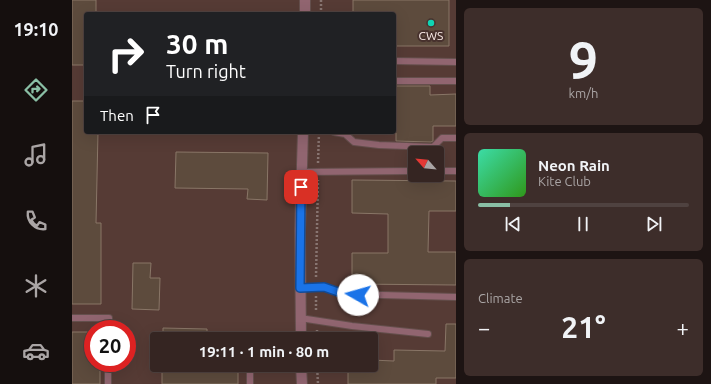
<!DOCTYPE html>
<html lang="en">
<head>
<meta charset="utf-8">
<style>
  :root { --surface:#352522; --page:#3d2d2a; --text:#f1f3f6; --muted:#aaa5a5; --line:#4f4240; --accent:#8abfa5 }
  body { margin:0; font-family:Ubuntu,sans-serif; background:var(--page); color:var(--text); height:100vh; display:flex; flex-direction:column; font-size:15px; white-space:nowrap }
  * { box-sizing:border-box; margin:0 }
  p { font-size:13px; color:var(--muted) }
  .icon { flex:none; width:22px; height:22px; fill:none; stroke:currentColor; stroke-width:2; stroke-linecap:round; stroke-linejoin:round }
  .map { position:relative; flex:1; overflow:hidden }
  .details { display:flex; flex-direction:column; gap:8px; padding:8px; background:#1d1413; width:255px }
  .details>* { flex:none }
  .top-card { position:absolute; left:12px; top:12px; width:312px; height:122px; border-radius:4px; box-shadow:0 4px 16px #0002,0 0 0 1px var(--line); background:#202124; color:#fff; overflow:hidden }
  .needle { width:26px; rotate:297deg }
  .buttons { position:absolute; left:336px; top:146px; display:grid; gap:8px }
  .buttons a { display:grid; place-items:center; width:36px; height:36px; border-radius:4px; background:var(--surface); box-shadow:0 4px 16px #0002,0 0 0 1px var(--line); font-size:20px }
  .speed { position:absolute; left:12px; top:320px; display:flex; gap:8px; font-size:20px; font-weight:700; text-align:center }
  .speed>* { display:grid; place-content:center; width:52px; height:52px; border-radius:50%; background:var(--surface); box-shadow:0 4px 16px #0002,0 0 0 1px var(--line); line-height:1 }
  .speed .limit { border:6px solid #d22; background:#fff; color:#111 }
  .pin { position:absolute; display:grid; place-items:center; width:34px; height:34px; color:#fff; margin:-17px; border-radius:8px; box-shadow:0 2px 6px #0006 }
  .me { position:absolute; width:44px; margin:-22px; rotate:277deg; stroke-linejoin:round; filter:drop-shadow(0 0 3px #0008) }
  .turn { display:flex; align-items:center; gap:14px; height:84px; padding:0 16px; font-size:18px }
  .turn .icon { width:52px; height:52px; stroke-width:2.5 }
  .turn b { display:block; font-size:28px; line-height:34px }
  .then { display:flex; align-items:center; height:38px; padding:0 16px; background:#0003; gap:8px; font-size:15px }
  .big { font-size:30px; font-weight:700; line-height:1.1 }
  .details .card { flex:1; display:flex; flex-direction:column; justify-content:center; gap:6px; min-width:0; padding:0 14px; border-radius:6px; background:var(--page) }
  .details .dial { align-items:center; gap:0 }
  .dial b { font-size:52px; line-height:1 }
  .song { display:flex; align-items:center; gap:12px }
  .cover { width:48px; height:48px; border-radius:6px; background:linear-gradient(135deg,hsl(160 70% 55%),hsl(110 70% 35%)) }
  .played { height:4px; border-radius:2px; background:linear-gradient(90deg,var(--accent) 15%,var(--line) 15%) }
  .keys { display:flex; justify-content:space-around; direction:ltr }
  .heat { display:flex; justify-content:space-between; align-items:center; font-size:22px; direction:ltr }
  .trip { position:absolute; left:78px; top:332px; width:228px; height:40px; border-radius:4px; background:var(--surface); box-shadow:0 4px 16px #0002,0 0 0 1px var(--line); font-weight:700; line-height:40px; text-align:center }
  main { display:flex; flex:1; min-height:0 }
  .tab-bar { display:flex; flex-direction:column; width:72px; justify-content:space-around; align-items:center; background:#150f0e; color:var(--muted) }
  .tab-bar .icon { width:28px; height:28px }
  .tab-bar .active { color:var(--accent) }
  .tab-bar b { font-size:18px; color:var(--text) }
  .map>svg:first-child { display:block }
  .built { fill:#563b35; fill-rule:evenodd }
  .building { fill:#5d4b3d; stroke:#897667 }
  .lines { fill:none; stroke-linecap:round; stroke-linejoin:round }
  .lane-casing { stroke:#644f4c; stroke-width:8 }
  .street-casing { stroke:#644f4c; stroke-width:12 }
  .path { stroke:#887571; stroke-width:2.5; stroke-dasharray:2 2; stroke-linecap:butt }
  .lane { stroke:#916570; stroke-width:6 }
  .street { stroke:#916570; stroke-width:10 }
  .route-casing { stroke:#114b97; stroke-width:10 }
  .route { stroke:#1a73e8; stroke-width:7 }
  .poi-dot { fill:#10d5b4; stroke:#47312d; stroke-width:1.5 }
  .labels { text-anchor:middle; stroke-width:4; stroke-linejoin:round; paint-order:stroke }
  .poi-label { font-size:12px; fill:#feefec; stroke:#47312d }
</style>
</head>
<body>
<main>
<nav class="tab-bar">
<b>19:10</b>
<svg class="icon active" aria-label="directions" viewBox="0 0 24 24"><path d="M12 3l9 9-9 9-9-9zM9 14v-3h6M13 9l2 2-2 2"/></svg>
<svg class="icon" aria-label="music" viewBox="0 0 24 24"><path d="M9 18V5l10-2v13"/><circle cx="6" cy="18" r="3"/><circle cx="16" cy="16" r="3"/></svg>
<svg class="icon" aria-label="phone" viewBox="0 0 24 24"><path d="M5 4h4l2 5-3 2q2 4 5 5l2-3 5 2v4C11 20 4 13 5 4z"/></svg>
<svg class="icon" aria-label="climate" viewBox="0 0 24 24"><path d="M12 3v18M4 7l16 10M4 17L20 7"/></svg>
<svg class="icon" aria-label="car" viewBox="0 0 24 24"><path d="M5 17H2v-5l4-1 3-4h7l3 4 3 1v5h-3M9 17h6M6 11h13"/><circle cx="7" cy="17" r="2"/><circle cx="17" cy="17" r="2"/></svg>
</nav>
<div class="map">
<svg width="384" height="384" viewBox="0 0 384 384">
  <rect width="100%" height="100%" fill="#47312d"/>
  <path class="built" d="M0 0H384V384H0ZM14 14H322V132H14ZM343 153H365V175H343ZM21 329H55V363H21ZM85 339H299V365H85Z"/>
  <g class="building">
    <path d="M0 0H24V14H14V65H0Z"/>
    <path d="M281 0H377V46H322V14H281Z"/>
    <path d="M323 86H358V95L384 94V126H361V141L359 142 324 141V133H322Z"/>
    <path d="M0 101H14V132H26L24 223H29V304H0Z"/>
    <path d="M104 152 196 153 195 200 175 199 176 189 103 188Z"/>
    <path d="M280 180 384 181V211H357L356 252H384V285L280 284V253H316V214L280 213Z"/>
    <path d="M61 263H79L78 278H88L87 310 60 309Z"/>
    <path d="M374 324H384V378H364V384H276V365H299V360L322 361V350L373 351Z"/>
    <path d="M91 328 135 329V339H91Z"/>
    <path d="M0 332H21V363H28V384H0Z"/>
    <rect x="90" y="365" width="76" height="19"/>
  </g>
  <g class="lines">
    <defs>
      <g id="lane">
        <path d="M322 61 384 62"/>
        <path d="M322 81H384"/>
        <path d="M262 132 273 134 282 142 307 145 361 147 370 138H384"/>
        <path d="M365 171H384"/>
        <path d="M230 172 343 171"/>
        <path d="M228 288 252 287 272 294 384 297"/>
        <path d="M0 318H37V329"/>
        <path d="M228 318 280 326 356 334"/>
        <path d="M36 384V363"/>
        <path d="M178 384V365"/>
      </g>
      <g id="street">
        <path d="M233 14V0"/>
        <path d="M229 339 228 231 231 132"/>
        <path d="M229 365 230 384"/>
      </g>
    </defs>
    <use href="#lane" class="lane-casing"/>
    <use href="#street" class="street-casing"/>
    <g class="path">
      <path d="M249 14V0"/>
      <path d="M246 163 247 132"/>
      <path d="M244 277 246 180"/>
      <path d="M244 296V311"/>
      <path d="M245 330V339"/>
      <path d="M245 365 246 384"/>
    </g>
    <use href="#lane" class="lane"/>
    <use href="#street" class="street"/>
  </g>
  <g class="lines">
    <defs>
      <path id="route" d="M229 187 228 288 252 287 272 294 286 295"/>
    </defs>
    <use href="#route" class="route-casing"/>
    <use href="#route" class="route"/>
  </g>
  <circle class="poi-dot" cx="359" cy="23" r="4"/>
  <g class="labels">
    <g class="poi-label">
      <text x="359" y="40">CWS</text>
    </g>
  </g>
</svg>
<div class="buttons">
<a><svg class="needle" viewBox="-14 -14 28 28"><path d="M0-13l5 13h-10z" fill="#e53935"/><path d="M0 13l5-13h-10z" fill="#aaa5a5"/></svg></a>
</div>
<div class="speed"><div class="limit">20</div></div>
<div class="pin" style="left:229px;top:187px;background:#d93025"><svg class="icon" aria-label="arrive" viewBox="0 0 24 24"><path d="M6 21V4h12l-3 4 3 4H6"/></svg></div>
<svg class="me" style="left:286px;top:295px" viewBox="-20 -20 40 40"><circle r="19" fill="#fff"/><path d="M0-13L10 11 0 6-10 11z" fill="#1a73e8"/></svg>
<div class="trip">19:11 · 1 min · 80 m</div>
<div class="top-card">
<div class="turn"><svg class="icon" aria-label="right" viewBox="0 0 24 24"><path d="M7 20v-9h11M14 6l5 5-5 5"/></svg><div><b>30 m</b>Turn right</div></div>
<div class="then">Then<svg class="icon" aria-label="arrive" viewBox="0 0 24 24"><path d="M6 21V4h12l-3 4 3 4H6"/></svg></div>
</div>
</div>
<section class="details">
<div class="card dial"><b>9</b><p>km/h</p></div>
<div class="card">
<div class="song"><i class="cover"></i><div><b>Neon Rain</b><p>Kite Club</p></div></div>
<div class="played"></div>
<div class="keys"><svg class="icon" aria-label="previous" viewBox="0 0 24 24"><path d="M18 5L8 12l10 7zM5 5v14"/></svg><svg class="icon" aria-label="pause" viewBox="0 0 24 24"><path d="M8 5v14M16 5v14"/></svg><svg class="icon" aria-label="next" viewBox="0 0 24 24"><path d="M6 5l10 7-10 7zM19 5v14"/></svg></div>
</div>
<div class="card"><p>Climate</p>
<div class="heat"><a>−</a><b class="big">21°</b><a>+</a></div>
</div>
</section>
</main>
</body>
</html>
